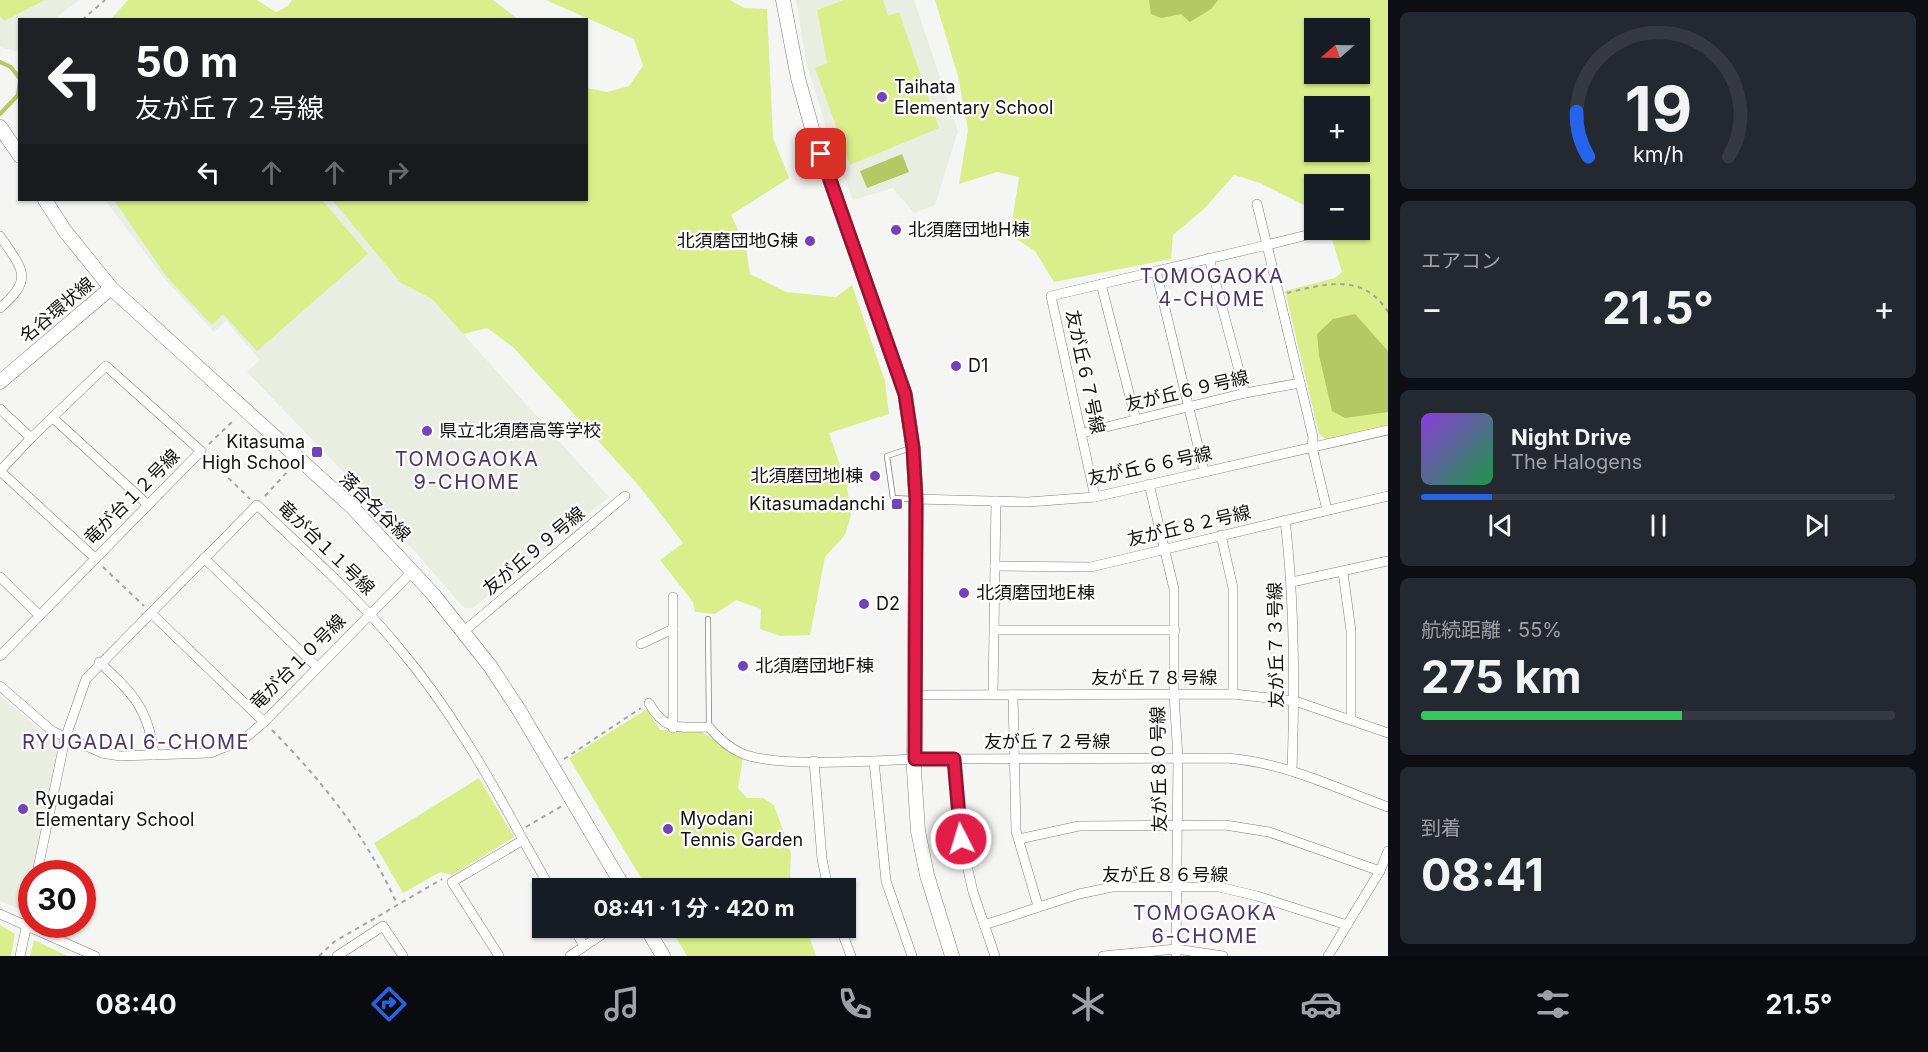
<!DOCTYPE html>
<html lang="ja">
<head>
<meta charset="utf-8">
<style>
  :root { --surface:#171b24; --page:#242831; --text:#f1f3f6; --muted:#9ea1a6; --line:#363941; --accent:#2563eb }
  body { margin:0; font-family:Inter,"Noto Sans JP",sans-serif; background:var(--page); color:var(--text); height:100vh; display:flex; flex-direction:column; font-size:22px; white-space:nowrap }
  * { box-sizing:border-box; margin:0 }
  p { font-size:20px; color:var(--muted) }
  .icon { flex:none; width:33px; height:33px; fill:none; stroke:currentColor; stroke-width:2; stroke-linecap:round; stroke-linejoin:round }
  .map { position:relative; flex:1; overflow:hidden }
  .drawer { display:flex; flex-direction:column; gap:12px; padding:12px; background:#0d0f14; width:540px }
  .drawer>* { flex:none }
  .hud { position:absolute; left:18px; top:18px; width:570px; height:183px; border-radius:0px; box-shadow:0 2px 4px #0004; background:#202124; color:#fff; overflow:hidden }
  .needle { width:39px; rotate:250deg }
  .tools { position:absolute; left:1304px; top:18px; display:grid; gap:12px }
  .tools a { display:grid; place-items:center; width:66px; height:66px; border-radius:0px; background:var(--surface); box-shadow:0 2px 4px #0004; font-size:30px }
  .speed { position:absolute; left:18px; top:860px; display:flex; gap:12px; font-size:30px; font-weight:700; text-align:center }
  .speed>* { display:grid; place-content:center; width:78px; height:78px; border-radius:50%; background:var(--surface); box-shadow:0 2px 4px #0004; line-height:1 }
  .speed .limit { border:9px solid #d22; background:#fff; color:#111 }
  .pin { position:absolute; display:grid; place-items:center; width:51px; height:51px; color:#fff; margin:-26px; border-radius:12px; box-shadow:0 3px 9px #0006 }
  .me { position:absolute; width:66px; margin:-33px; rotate:355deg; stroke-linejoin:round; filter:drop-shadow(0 0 4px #0008) }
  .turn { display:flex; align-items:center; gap:21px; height:126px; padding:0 18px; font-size:27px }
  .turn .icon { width:78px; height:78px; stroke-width:2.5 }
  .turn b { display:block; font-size:42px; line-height:51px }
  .lanes { display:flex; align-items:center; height:57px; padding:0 18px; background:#0003; justify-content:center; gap:30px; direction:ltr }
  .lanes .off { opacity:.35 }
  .big { font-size:45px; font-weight:700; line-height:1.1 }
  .drawer .tile { flex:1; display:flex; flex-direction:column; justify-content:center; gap:9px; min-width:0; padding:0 21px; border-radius:9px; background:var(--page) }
  .drawer .dial { align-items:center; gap:0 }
  .dial svg { height:156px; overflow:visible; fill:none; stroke:var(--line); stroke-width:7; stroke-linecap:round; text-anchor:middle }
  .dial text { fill:var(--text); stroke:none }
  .song { display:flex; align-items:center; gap:18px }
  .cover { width:72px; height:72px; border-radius:9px; background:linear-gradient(135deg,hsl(270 70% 55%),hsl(140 70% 35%)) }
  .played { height:6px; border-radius:3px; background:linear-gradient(90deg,var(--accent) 15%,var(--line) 15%) }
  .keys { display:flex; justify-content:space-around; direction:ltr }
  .heat { display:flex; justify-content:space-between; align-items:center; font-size:33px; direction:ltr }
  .charge { height:9px; border-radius:4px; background:linear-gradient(90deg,#34c759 55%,var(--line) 0) }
  .trip { position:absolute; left:532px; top:878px; width:324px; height:60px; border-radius:0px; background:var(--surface); box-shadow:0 2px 4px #0004; font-weight:700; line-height:60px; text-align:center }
  .tabs { display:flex; height:96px; justify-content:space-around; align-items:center; background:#090b0e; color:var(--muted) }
  .tabs .icon { width:42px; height:42px }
  .tabs .active { color:var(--accent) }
  .tabs b { font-size:27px; color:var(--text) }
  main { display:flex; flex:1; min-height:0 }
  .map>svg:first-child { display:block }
  .built { fill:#eaede2 }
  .green { fill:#daee8c; fill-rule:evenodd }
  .water { fill:#b6c864 }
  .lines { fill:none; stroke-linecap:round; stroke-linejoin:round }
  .stream { stroke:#b6c864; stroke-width:4 }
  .lane-casing { stroke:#80817e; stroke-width:6 }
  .street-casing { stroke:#80817e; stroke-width:10 }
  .secondary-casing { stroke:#80817e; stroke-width:15 }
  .path { stroke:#a4a5a2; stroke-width:2; stroke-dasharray:4.5 4.5; stroke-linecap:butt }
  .lane { stroke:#fff; stroke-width:4.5 }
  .street { stroke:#fff; stroke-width:9 }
  .secondary { stroke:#fff; stroke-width:14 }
  .route-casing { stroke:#92132f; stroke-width:15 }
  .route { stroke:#e11d48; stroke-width:10 }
  .poi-dot { fill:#7442b9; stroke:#fff; stroke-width:2 }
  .labels { text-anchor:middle; stroke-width:4.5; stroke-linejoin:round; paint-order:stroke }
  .poi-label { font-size:18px; fill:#10100f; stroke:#fff; text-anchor:start }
  .street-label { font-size:18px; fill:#10100f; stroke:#fff }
  .neighbourhood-label { font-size:20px; letter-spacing:1.5px; fill:#4b3470; stroke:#fff }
</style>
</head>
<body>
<main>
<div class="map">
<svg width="1388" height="956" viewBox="0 0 1388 956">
  <rect width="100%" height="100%" fill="#f5f6f3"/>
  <g class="built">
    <path d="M0 0H79L54 19 20 20 19 47 14 51 0 47Z"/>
    <path d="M796 0H914L958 131 935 205 914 213 893 188 853 200 834 152 806 62Z"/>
    <path d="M105 200H332L401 283 432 299 609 497 473 608H464L362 491 247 372 260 360 226 321 214 332 164 278Z"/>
    <path d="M0 696 58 745 25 911 0 901Z"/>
  </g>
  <g class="green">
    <path d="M0 0H45L4 21 0 16Z"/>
    <path d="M128 0H257L276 12 288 6 292 0H493L518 19H111Z"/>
    <path d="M546 0H730L744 8 767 9 773 138 789 178 731 215 746 247 750 274 786 292 836 297 852 285 885 381 889 414 829 433 847 486 851 515 845 535 825 557 810 635 781 636 760 629 761 609 736 600 715 614 695 612 693 602 660 560 683 543 640 487 514 348 487 328 463 334 432 299 401 283 332 200H586L587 88 607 92 629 86 643 66 634 39Z"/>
    <path d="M844 0H883L888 16 899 12 939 128 850 165 815 68 827 63 817 10Z"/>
    <path d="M935 0H1388V425L1327 440 1319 434 1285 291 1335 278 1342 272 1329 230H1359V184H1314V210L1260 183 1234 175 1204 209 1173 235 1171 259 1054 282 1035 251 1010 235 1019 177 997 172 959 184 968 130 958 76ZM1314 28H1359V74H1314ZM1314 106H1359V152H1314Z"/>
    <path d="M114 200H322L368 254 257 351 223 314 212 325 166 276Z"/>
    <path d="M647 709 660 730 700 731 743 758 738 788 747 798H763L774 805 791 853 790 875 794 888H647L569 758Z"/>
    <path d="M479 778 514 837 452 875 440 872 403 893 374 843Z"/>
    <path d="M0 925 15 934 11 956H0Z"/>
    <path d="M670 927H806L816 956H687Z"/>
    <path d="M34 940 67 956H30Z"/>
  </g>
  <g class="water">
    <path d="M1149 0H1218L1211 9 1190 22 1181 14 1161 18 1151 14Z"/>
    <path d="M902 154 909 172 867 188 860 171Z"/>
    <path d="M1355 314 1388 351V412L1345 418 1332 411 1319 355 1317 334 1333 319Z"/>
  </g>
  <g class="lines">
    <g class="stream">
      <path d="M0 62 11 67 20 79"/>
      <path d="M0 114 18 95 20 80"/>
    </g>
    <defs>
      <g id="lane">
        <path d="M911 448 887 456 893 498 913 499"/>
        <path d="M708 619 709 727"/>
      </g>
      <g id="street">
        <path d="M1257 204 1267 245 1319 232"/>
        <path d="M0 236C22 269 35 278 0 308"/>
        <path d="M1209 258 1245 393"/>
        <path d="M1156 271 1204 471"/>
        <path d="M1101 284 1136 420"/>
        <path d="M0 409 31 438 0 471 95 558"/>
        <path d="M53 418 147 504"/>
        <path d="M1082 433 1245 393 1300 383"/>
        <path d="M1149 484 1174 589V695L1178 758 1176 956"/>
        <path d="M1095 497 1051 296 1267 245 1313 437 1312 447 1327 510"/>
        <path d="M916 499 1028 502 1095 497 1388 430"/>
        <path d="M1285 520C1295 603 1295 685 1292 769"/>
        <path d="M1221 535 1233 588V694"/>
        <path d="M204 558 317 667"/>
        <path d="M995 566 1091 567 1388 496"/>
        <path d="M1343 572 1351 631V719"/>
        <path d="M0 577 39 615"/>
        <path d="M1292 582 1388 561"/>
        <path d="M673 597V728"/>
        <path d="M151 613 264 722"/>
        <path d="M995 630H1175"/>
        <path d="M464 631 625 496"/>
        <path d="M641 644 673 629"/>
        <path d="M0 656 201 451 106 366 31 438"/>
        <path d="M99 662C132 692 149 709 154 755"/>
        <path d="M0 686 52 731 102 753 120 756 210 753 243 740 264 722 413 571"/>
        <path d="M993 694 996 501"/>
        <path d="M915 695 1233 694 1295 701 1388 733"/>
        <path d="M1013 695 1016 831 1038 906"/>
        <path d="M649 703C665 732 679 727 709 727 718 738 728 747 741 753 774 768 875 761 915 759L1227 758C1286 763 1333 787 1388 807"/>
        <path d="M954 759 961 839 973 892 995 956"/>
        <path d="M814 761 822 859 828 888"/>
        <path d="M874 761 886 881 912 956"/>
        <path d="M1019 839 1079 826 1225 825 1269 832 1380 871"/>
        <path d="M37 873 65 739 86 679 257 505C305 551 357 596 399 648 448 706 487 773 523 840"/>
        <path d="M0 914 95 956"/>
        <path d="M984 925 1079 894 1112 887H1219L1257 896 1347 925"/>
        <path d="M573 927 584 946"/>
        <path d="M840 927 851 956"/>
        <path d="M20 956 32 901"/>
        <path d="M337 956 383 926 403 956"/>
        <path d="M499 956 452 882 523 840 550 888"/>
        <path d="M570 956 613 927"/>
        <path d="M1103 956 1176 949 1223 956"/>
        <path d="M1328 956 1380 871 1388 851"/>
      </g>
      <g id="secondary">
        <path d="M783 0 798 78 813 132 905 394 913 448 916 499 914 770 918 831 927 875 952 956"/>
        <path d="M0 127 20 156"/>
        <path d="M45 200 65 231 111 288 351 506 433 594 490 666 519 710 624 888"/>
        <path d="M0 382 111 288"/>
        <path d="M646 927 663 956"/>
      </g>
    </defs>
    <use href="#lane" class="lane-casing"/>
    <use href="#street" class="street-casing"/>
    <use href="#secondary" class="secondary-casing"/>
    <g class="path">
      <path d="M82 20 105 0"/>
      <path d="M1287 293C1325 284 1363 272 1388 312"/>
      <path d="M209 444 235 419"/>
      <path d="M209 459 250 499"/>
      <path d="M265 496 289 470"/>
      <path d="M103 567 144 606"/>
      <path d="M272 730C323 782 367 837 397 904"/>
      <path d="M564 759 641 708"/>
      <path d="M526 827 562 806"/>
      <path d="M319 956 334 942 442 879"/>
    </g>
    <use href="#lane" class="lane"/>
    <use href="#street" class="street"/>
    <use href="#secondary" class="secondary"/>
  </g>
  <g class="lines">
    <defs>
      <path id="route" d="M821 154 905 394 913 448 916 499 915 759H954L961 839"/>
    </defs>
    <use href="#route" class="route-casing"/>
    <use href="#route" class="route"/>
  </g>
  <g class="poi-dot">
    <circle cx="882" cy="97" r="6"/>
    <circle cx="896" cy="230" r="6"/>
    <circle cx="810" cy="241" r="6"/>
    <circle cx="956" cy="366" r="6"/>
    <circle cx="427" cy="431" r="6"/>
    <rect x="311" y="446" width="12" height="12" rx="3"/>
    <circle cx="875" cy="476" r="6"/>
    <rect x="891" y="498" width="12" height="12" rx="3"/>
    <circle cx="964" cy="593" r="6"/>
    <circle cx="864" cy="604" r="6"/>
    <circle cx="743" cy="666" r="6"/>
    <circle cx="23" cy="809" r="6"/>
    <circle cx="668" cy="829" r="6"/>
  </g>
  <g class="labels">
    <g class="poi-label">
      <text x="894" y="93">Taihata<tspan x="894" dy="21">Elementary School</tspan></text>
      <text x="908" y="236">北須磨団地H棟</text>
      <text x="798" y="247" text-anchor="end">北須磨団地G棟</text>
      <text x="968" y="372">D1</text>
      <text x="439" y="437">県立北須磨高等学校</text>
      <text x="305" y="448" text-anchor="end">Kitasuma<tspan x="305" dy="21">High School</tspan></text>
      <text x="863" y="482" text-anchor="end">北須磨団地I棟</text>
      <text x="885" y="510" text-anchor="end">Kitasumadanchi</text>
      <text x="976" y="599">北須磨団地E棟</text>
      <text x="876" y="610">D2</text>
      <text x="755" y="672">北須磨団地F棟</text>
      <text x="35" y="805">Ryugadai<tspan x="35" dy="21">Elementary School</tspan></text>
      <text x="680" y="825">Myodani<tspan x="680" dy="21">Tennis Garden</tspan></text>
    </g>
    <g class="street-label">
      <text transform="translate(57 310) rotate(-40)" y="6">名谷環状線</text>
      <text transform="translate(1085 372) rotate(78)" y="6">友が丘６７号線</text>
      <text transform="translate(1187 391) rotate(-13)" y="6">友が丘６９号線</text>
      <text transform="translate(1150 466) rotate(-12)" y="6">友が丘６６号線</text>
      <text transform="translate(132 497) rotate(-45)" y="6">竜が台１２号線</text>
      <text transform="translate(375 507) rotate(44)" y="6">落合名谷線</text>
      <text transform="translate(1189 526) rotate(-13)" y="6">友が丘８２号線</text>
      <text transform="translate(326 548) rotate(44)" y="6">竜が台１１号線</text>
      <text transform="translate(534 551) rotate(-40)" y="6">友が丘９９号線</text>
      <text transform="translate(1276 645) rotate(-91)" y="6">友が丘７３号線</text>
      <text transform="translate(298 662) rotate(-45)" y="6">竜が台１０号線</text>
      <text x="1154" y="684">友が丘７８号線</text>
      <text x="1047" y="748">友が丘７２号線</text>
      <text transform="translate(1159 769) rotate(-91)" y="6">友が丘８０号線</text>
      <text x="1165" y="881">友が丘８６号線</text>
    </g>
    <g class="neighbourhood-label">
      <text x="1212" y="283">TOMOGAOKA<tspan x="1212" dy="23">4-CHOME</tspan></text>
      <text x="467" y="466">TOMOGAOKA<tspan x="467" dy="23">9-CHOME</tspan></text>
      <text x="136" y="749">RYUGADAI 6-CHOME</text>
      <text x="1205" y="920">TOMOGAOKA<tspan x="1205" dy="23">6-CHOME</tspan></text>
    </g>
  </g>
</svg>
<div class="tools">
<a><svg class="needle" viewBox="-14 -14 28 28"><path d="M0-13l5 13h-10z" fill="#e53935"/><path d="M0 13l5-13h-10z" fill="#9ea1a6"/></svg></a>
<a>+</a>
<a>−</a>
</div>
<div class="speed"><div class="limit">30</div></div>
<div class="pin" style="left:821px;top:154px;background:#d93025"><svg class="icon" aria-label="arrive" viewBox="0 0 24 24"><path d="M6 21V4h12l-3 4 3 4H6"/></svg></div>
<svg class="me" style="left:961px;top:839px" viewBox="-20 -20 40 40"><circle r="17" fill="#e11d48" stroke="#fff" stroke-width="3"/><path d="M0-11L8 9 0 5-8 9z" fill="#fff"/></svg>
<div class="trip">08:41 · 1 分 · 420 m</div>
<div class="hud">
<div class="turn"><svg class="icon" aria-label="left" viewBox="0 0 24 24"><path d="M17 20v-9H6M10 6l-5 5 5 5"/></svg><div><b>50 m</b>友が丘７２号線</div></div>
<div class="lanes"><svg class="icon" aria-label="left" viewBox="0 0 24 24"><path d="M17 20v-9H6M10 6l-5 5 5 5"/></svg><svg class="icon off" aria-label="ahead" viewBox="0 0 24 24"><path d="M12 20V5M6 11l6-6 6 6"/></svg><svg class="icon off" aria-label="ahead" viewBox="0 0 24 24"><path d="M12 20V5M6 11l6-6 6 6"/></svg><svg class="icon off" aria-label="right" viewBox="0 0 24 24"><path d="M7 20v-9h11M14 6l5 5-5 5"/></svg></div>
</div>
</div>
<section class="drawer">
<div class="tile dial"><svg viewBox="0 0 100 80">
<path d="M14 69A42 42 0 1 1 86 69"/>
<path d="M14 69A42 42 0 0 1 8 46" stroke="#2563eb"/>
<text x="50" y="56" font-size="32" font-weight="700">19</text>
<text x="50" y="72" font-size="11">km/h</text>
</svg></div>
<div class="tile"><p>エアコン</p>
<div class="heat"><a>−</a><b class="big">21.5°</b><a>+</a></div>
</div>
<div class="tile">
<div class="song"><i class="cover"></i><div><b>Night Drive</b><p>The Halogens</p></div></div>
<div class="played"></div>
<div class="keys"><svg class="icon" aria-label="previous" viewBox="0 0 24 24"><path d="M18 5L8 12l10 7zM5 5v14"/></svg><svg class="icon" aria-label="pause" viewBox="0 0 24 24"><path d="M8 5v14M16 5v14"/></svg><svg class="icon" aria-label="next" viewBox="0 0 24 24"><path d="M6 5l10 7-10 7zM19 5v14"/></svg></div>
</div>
<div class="tile"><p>航続距離 · 55%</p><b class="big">275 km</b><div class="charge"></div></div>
<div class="tile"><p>到着</p><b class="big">08:41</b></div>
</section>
</main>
<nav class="tabs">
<b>08:40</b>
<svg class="icon active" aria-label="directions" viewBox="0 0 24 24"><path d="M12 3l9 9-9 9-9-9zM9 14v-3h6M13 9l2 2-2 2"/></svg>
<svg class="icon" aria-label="music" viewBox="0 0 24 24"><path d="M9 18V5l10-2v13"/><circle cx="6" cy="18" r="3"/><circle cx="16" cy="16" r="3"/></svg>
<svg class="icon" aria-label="phone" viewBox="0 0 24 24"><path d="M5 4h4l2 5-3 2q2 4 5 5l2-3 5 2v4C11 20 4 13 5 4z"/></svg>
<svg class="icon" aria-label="climate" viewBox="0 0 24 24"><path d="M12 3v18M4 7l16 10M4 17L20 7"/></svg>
<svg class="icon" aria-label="car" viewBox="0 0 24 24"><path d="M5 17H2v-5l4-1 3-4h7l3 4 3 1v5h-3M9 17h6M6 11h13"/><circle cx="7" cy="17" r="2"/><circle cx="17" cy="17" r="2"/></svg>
<svg class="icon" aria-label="filters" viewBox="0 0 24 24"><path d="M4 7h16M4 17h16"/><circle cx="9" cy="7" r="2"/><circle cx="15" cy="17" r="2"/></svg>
<b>21.5°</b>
</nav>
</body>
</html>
